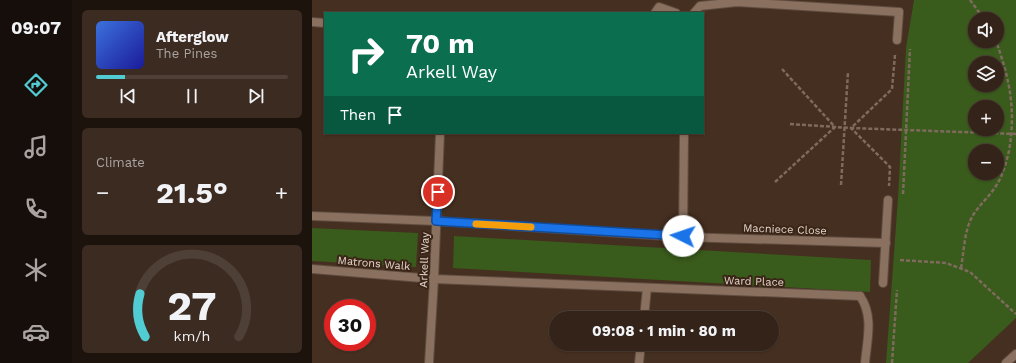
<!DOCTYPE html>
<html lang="en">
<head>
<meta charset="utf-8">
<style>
  :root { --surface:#342318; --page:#3c2b21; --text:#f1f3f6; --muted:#a9a4a2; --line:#4e4037; --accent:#51ccd3 }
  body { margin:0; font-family:"Work Sans",sans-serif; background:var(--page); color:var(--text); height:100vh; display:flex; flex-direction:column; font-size:15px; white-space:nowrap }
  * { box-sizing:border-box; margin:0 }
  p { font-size:13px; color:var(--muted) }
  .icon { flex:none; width:22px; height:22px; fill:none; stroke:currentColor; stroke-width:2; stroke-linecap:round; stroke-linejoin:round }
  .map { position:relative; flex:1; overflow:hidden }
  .panel { display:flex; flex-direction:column; gap:10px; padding:10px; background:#1d130d; width:240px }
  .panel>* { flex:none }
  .guide { position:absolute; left:12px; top:12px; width:380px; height:122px; border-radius:0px; box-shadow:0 1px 3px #0004,0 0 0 1px var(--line); background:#0b6e4f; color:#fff; overflow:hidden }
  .buttons { position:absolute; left:656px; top:12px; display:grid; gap:8px }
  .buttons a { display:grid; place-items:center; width:36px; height:36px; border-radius:50%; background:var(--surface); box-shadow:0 1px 3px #0004,0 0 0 1px var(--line); font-size:20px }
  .speed { position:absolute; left:12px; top:299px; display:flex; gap:8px; font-size:20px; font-weight:700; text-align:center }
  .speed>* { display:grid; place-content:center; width:52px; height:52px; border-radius:50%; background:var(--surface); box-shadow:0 1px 3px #0004,0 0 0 1px var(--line); line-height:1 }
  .speed .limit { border:6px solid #d22; background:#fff; color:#111 }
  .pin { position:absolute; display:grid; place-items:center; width:34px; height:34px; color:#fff; margin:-17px; border:2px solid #fff; border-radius:50%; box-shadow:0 1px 4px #0007 }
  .me { position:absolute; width:44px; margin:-22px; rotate:274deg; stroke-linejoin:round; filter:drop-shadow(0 0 3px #0008) }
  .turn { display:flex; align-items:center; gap:14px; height:84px; padding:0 16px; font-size:18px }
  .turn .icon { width:52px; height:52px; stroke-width:2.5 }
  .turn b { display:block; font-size:28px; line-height:34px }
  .then { display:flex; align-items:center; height:38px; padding:0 16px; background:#0003; gap:8px; font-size:15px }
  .big { font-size:30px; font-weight:700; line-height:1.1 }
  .panel .card { flex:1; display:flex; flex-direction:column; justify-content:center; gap:6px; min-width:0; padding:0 14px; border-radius:6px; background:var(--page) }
  .panel .dial { align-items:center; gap:0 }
  .dial svg { height:104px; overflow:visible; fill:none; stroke:var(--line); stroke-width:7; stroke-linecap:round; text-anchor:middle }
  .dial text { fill:var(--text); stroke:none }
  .song { display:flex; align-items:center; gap:12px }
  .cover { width:48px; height:48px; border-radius:6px; background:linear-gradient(135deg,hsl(220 70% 55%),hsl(240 70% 35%)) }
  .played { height:4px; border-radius:2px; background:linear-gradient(90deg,var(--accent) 15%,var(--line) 15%) }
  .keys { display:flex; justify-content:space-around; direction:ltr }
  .heat { display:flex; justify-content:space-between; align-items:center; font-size:22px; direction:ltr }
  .trip { position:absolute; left:237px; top:311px; width:230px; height:40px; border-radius:20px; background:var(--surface); box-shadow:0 1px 3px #0004,0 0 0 1px var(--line); font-weight:700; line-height:40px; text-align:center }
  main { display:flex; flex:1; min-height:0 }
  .tabs { display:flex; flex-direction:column; width:72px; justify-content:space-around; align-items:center; background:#150e0a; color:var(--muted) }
  .tabs .icon { width:28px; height:28px }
  .tabs .active { color:var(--accent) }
  .tabs b { font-size:18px; color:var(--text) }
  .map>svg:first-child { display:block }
  .green { fill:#395b1b; fill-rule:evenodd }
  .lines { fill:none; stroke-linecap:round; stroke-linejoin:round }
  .service-casing { stroke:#5f4c3f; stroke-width:10 }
  .minor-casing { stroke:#5f4c3f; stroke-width:10 }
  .tertiary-casing { stroke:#5f4c3f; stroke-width:10 }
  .path { stroke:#7f6b5e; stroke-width:2.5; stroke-dasharray:4 2; stroke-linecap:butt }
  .service { stroke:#89705f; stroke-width:8 }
  .minor { stroke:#89705f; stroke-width:8 }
  .tertiary { stroke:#89705f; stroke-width:8 }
  .route-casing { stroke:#114b97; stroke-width:10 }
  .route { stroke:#1a73e8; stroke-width:7 }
  .slow { stroke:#f59e0b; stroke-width:7 }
  .labels { text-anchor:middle; stroke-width:4; stroke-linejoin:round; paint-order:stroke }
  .street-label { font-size:11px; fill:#e4d5cc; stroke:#3a2517 }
</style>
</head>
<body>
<main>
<nav class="tabs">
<b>09:07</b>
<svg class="icon active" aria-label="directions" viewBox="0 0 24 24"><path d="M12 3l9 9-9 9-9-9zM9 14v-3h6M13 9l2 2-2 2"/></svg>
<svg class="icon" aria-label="music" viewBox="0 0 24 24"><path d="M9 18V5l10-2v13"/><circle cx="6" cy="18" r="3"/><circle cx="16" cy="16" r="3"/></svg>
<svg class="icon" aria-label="phone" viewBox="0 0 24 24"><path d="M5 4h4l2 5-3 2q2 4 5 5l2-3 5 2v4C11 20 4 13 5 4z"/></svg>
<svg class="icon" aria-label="climate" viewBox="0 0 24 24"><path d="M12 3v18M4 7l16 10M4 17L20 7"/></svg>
<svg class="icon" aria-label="car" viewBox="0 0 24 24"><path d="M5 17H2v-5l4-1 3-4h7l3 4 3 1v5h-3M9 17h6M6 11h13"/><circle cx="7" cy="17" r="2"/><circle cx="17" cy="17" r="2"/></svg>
</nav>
<section class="panel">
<div class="card">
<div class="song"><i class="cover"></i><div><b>Afterglow</b><p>The Pines</p></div></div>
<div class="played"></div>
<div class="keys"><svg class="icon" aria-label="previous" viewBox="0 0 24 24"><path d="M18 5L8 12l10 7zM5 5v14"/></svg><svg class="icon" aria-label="pause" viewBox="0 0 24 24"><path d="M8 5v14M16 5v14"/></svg><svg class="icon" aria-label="next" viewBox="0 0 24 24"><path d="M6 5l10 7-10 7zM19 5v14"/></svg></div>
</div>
<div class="card"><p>Climate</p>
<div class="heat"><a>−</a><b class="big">21.5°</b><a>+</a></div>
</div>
<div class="card dial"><svg viewBox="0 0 100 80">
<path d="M14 69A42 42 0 1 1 86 69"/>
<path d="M14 69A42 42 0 0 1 10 36" stroke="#51ccd3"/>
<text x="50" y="56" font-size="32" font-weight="700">27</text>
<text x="50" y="72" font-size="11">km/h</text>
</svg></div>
</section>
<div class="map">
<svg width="704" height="363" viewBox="0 0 704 363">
  <rect width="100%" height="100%" fill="#452f20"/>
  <g class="green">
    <path d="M602 0H704V318L656 363H574L586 198 594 48ZM663 19H685V41H663ZM663 63H685V85H663ZM663 107H685V129H663ZM663 151H685V173H663Z"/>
    <path d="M0 228 106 233 104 267 0 261Z"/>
    <path d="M142 236 559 260 558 292 141 268Z"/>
  </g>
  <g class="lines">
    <defs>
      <g id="service">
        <path d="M585 40 587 12"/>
        <path d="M571 283 576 200"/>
        <path d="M548 296C562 316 555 340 553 363"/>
      </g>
      <g id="minor">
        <path d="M343 13 347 7 364 13"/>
        <path d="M382 13 388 6 425 2 587 12"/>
        <path d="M0 22 13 23"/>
        <path d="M0 216 124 221 371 237 372 133"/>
        <path d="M371 237 574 243"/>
        <path d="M0 269 122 279 548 296"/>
        <path d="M332 318 335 288"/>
        <path d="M117 363 122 279 128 133"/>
        <path d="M327 363 329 344"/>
      </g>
      <path id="tertiary" d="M694 363 704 354"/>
    </defs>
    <use href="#service" class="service-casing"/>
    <use href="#minor" class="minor-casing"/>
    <use href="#tertiary" class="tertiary-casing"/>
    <g class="path">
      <path d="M658 0 672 19"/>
      <path d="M583 55 580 89 539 128 704 134"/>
      <path d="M478 124 539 128 578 167 577 186"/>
      <path d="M463 182 523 127 470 69"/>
      <path d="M529 185 536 72"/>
      <path d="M591 194 598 49"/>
      <path d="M588 260 634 263 658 272 704 314"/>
      <path d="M649 268C652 252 652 232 660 217 666 206 677 197 684 186 691 175 694 163 697 151 704 110 698 80 684 41"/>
      <path d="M580 363 585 290"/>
    </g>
    <use href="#service" class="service"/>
    <use href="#minor" class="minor"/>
    <use href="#tertiary" class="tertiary"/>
  </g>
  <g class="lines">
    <defs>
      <path id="route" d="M126 192 124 221 371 236"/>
    </defs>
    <use href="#route" class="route-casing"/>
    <use href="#route" class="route"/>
    <path class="slow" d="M164 224 219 227"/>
  </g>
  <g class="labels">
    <g class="street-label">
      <text transform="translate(473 229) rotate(2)" y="4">Macniece Close</text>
      <text transform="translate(112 260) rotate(-88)" y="4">Arkell Way</text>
      <text transform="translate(62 263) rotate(5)" y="4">Matrons Walk</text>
      <text transform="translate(442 281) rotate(2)" y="4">Ward Place</text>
    </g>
  </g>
</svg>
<div class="buttons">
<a><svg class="icon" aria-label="sound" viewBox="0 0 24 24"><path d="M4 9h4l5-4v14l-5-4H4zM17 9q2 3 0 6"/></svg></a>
<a><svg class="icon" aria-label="layers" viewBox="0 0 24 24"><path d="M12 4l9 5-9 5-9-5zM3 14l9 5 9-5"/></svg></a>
<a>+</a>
<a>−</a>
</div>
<div class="speed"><div class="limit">30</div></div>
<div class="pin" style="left:126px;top:192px;background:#d93025"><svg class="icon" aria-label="arrive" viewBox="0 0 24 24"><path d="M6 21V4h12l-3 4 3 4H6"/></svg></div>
<svg class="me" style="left:371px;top:236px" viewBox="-20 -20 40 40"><circle r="19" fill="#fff"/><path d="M0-13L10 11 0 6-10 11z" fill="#1a73e8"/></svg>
<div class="trip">09:08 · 1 min · 80 m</div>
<div class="guide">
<div class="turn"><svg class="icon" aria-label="right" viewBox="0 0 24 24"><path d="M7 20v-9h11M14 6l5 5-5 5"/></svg><div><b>70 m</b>Arkell Way</div></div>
<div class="then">Then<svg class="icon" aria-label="arrive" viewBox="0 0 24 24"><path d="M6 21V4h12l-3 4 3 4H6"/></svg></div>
</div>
</div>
</main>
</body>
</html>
